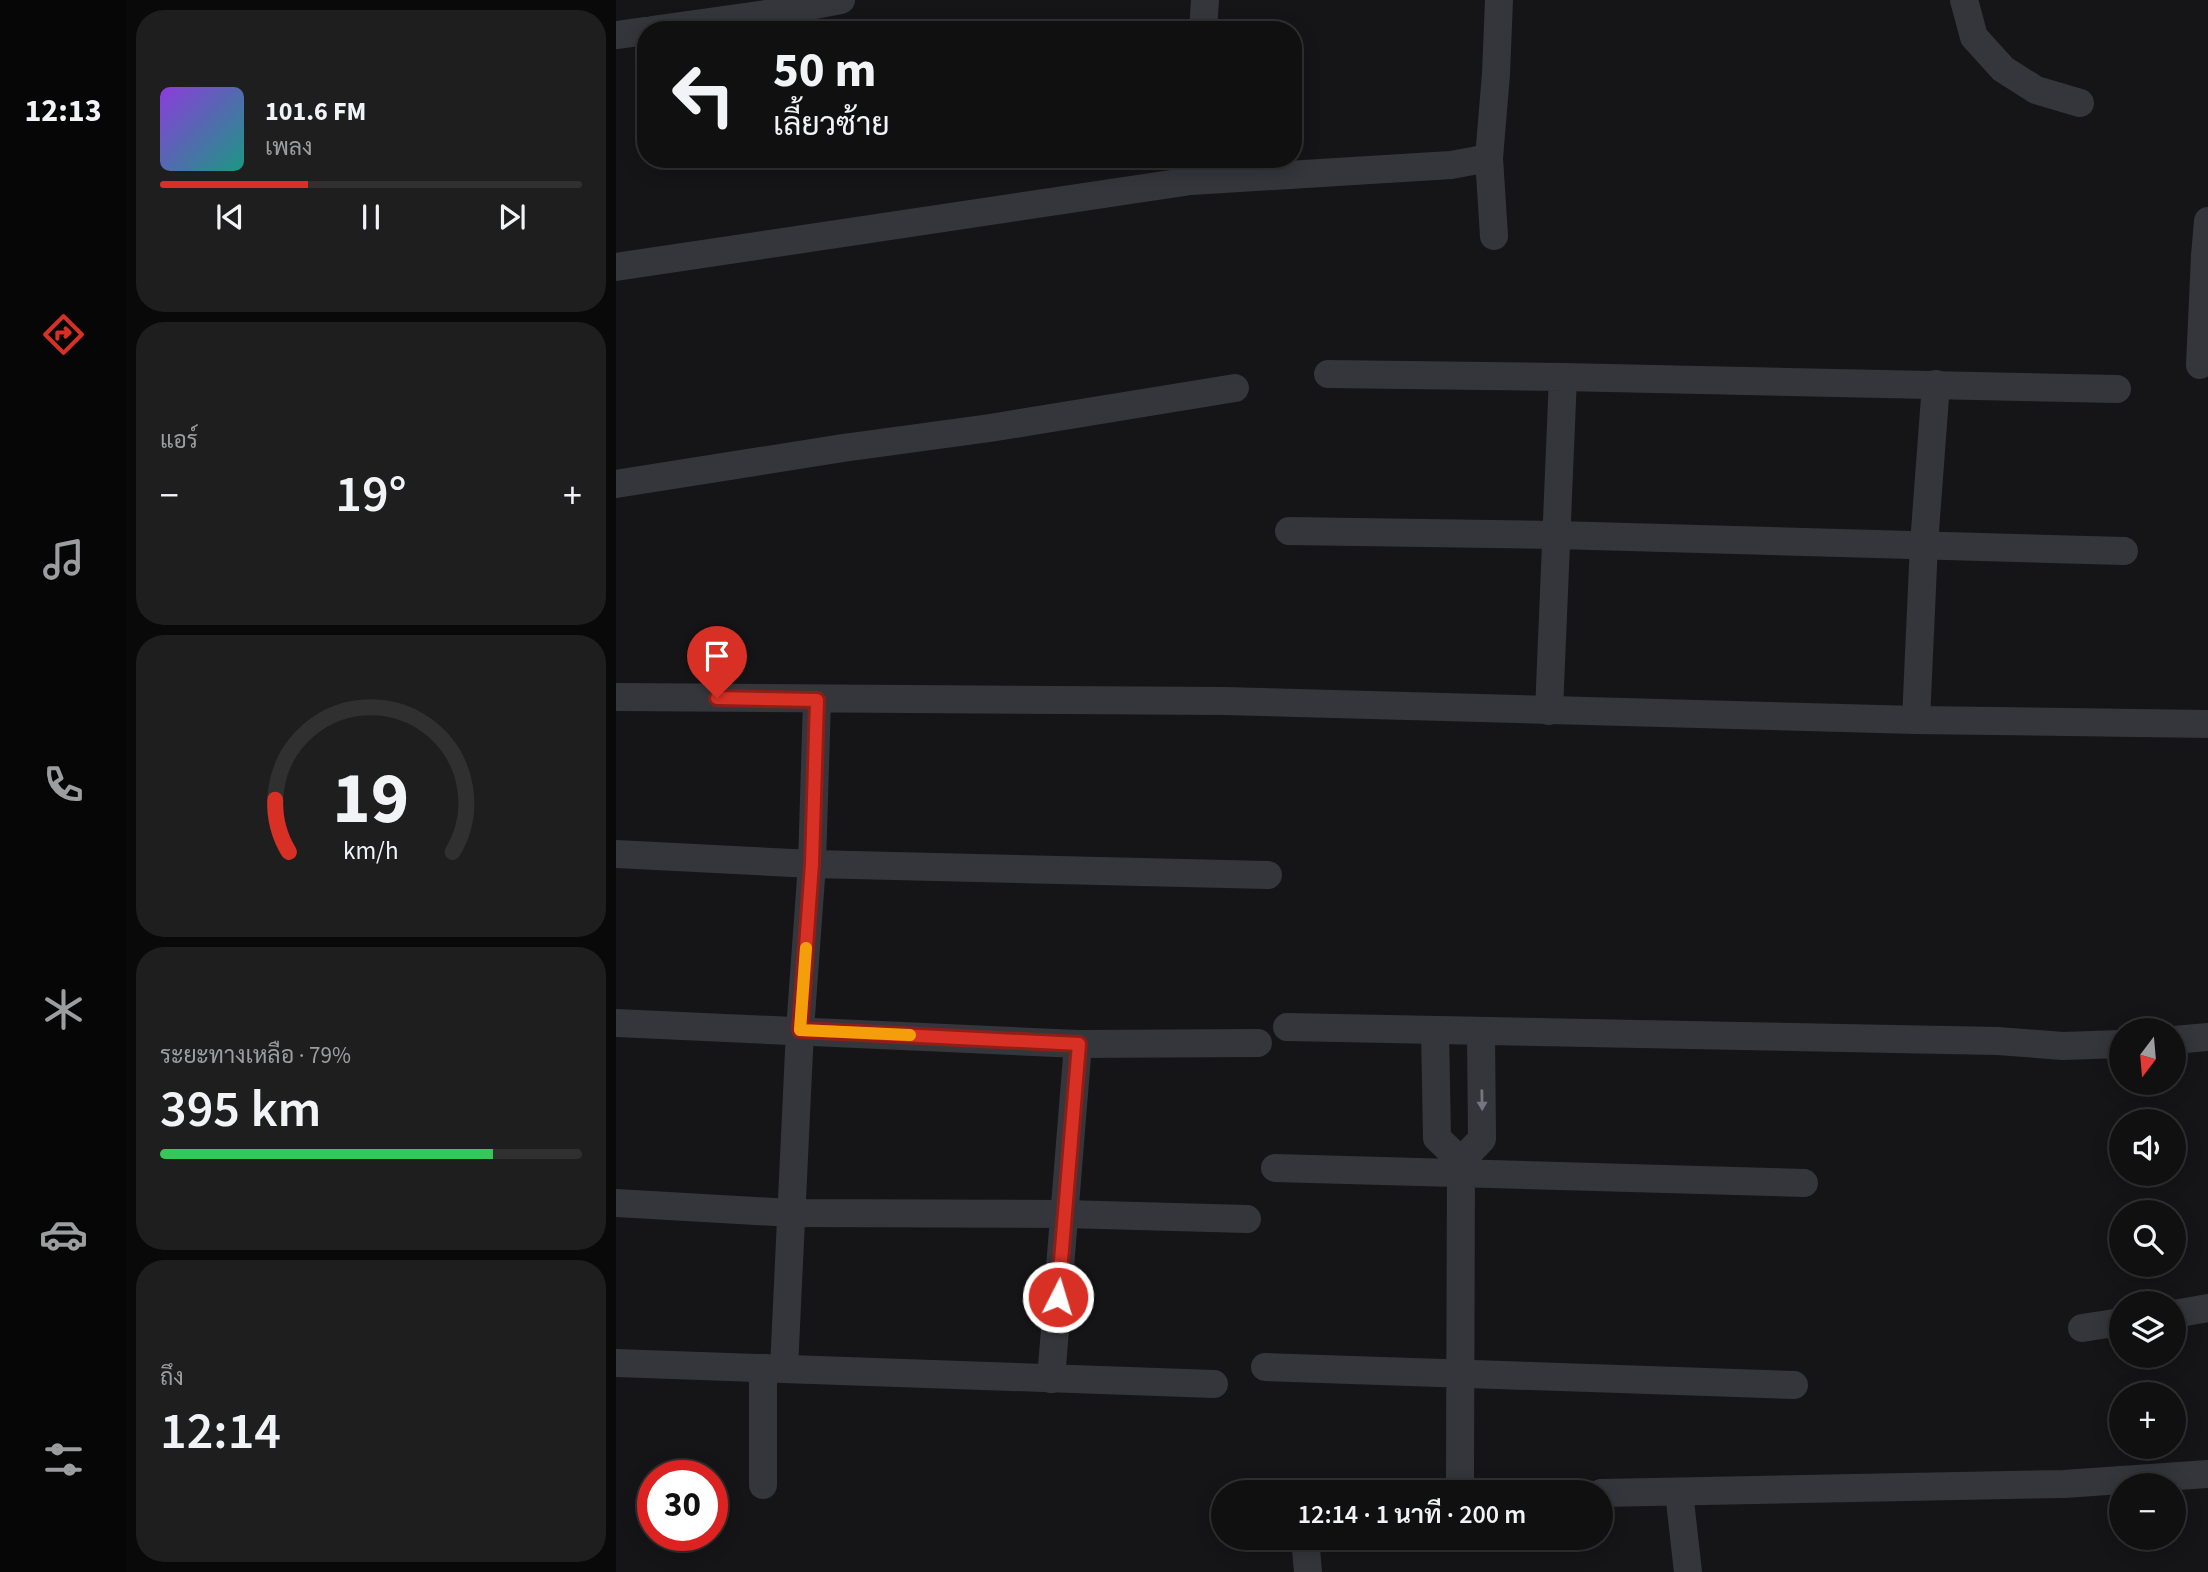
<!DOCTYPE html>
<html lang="th">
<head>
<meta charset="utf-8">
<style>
  :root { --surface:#101011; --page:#1e1e1f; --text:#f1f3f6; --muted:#9c9d9f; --line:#303031; --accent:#d93025 }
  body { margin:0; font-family:"Source Sans 3",Sarabun,sans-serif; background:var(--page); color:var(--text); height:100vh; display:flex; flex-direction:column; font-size:26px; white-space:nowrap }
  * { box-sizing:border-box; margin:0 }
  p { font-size:23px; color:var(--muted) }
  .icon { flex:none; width:38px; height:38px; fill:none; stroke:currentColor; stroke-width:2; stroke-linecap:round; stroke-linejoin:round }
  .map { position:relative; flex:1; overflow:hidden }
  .drawer { display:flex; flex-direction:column; gap:10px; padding:10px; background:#090909; width:490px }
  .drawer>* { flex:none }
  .top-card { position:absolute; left:21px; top:21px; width:665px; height:147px; border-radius:28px; box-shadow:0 4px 18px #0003,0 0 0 2px var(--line); background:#101011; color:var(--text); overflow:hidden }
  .needle { width:46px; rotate:196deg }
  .controls { position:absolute; left:1493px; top:1018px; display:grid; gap:14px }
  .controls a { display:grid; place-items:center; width:77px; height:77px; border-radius:50%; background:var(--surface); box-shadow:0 4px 18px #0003,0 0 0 2px var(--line); font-size:35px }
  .speed { position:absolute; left:21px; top:1460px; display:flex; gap:14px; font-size:35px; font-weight:700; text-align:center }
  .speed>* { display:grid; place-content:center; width:91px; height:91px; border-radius:50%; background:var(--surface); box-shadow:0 4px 18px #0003,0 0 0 2px var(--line); line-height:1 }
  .speed .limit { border:10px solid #d22; background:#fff; color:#111 }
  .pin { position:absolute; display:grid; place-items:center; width:60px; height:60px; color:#fff; margin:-72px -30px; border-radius:50% 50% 50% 0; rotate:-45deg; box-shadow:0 0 7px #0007 }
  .pin .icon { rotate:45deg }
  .me { position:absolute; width:77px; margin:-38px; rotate:5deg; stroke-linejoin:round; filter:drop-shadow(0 0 5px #0008) }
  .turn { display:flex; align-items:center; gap:24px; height:147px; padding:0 21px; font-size:32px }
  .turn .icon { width:91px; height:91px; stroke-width:2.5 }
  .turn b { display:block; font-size:49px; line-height:60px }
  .big { font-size:52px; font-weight:600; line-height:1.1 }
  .drawer .card { flex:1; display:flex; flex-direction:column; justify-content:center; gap:10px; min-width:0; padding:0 24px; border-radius:28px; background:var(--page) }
  .drawer .dial { align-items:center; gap:0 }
  .dial svg { height:182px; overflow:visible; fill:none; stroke:var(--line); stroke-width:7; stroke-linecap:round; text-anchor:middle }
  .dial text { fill:var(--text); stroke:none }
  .song { display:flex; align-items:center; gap:21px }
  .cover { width:84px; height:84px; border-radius:10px; background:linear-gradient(135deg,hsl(270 70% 55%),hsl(170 70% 35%)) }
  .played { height:7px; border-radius:4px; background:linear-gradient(90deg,var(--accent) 35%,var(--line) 35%) }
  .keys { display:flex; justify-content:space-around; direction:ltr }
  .heat { display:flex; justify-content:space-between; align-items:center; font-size:38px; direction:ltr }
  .charge { height:10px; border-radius:5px; background:linear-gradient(90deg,#34c759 79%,var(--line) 0) }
  .trip { position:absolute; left:595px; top:1480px; width:402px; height:70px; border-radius:35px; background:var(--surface); box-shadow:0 4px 18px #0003,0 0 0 2px var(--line); font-weight:600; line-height:70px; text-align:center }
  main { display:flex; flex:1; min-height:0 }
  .menu { display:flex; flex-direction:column; width:126px; justify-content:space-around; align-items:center; background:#060607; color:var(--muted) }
  .menu .icon { width:49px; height:49px }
  .menu .active { color:var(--accent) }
  .menu b { font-size:32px; color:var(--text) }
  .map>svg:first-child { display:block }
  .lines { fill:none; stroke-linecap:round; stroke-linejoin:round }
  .street { stroke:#35363c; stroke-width:28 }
  .oneway { fill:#737680 }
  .route-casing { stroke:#8d1f18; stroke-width:18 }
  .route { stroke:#d93025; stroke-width:12 }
  .slow { stroke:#f59e0b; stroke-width:12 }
</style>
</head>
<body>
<main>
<nav class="menu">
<b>12:13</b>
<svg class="icon active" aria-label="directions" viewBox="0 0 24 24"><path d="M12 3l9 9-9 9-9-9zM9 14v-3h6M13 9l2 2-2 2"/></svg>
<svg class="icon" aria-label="music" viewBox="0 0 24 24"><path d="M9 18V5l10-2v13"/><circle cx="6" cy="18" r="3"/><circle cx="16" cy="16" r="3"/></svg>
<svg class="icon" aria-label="phone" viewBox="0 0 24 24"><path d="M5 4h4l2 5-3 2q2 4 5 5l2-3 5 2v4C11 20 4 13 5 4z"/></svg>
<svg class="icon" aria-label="climate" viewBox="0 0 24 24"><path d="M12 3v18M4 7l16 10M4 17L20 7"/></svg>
<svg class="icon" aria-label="car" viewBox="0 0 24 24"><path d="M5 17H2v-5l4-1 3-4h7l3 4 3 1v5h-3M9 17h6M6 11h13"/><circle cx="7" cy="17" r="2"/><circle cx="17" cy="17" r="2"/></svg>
<svg class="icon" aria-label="filters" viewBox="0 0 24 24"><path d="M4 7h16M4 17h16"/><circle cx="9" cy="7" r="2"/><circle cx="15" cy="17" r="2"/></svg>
</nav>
<section class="drawer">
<div class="card">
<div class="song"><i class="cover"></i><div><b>101.6 FM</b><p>เพลง</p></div></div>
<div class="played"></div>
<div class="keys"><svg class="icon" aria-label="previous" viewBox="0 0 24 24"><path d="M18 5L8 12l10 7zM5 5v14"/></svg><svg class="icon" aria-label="pause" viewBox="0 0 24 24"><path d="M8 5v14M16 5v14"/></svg><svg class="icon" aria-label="next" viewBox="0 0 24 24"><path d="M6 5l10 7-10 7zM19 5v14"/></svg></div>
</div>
<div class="card"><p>แอร์</p>
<div class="heat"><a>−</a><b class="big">19°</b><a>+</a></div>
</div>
<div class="card dial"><svg viewBox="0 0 100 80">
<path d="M14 69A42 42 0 1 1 86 69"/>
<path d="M14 69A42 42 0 0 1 8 46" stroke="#d93025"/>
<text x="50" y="56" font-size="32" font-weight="700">19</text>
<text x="50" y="72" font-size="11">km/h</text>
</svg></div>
<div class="card"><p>ระยะทางเหลือ · 79%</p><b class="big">395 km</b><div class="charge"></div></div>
<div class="card"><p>ถึง</p><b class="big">12:14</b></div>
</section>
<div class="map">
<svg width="1592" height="1572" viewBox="0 0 1592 1572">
  <rect width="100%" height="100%" fill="#151517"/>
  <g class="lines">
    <g class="street">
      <path d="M1348 0 1358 37 1387 69 1420 90 1464 103"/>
      <path d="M36 30 157 13 225 0"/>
      <path d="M587 30 589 0"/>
      <path d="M0 35 30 31"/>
      <path d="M878 236 873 158 880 74 883 0"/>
      <path d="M1589 256 1592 221"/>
      <path d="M0 267 575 181 835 165 873 158"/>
      <path d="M1584 365 1589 256H1592"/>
      <path d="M712 374 947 377 933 711"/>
      <path d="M947 377 1501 389"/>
      <path d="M0 484 227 448 374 428 619 388"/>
      <path d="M673 531 941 535 1508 551"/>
      <path d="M0 697 608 701 1300 720 1592 724"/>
      <path d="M1300 720 1308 544 1320 384"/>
      <path d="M0 854 196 864 652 875"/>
      <path d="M0 1023 462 1044 642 1043"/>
      <path d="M671 1027 1382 1041 1447 1046 1505 1044"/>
      <path d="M819 1031 821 1138 845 1161 866 1139 865 1032"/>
      <path d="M1558 1040 1592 1037"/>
      <path d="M659 1168 1188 1183"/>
      <path d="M0 1203 176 1213 449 1214 631 1219"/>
      <path d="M1558 1314 1592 1308"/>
      <path d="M1466 1328 1505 1322"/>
      <path d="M0 1363 598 1384"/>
      <path d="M649 1367 1178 1385"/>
      <path d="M147 1368V1485"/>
      <path d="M168 1368 184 1030 196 864 201 700"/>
      <path d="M435 1379 462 1044"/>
      <path d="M844 1476 845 1161"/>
      <path d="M1063 1492 1072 1572"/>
      <path d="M985 1493 1448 1484 1592 1474"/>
      <path d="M689 1538 692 1572"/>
    </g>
  </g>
  <defs><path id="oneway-solid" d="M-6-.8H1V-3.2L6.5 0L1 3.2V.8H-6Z" transform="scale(1.75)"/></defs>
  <use class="oneway" href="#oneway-solid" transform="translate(866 1100) rotate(89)"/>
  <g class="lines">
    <defs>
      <path id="route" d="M101 698 201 700 196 864 184 1030 463 1044 442 1297"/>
    </defs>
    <use href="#route" class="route-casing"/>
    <use href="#route" class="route"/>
    <path class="slow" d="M190 948 184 1030 294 1035"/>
  </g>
</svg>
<div class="controls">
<a><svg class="needle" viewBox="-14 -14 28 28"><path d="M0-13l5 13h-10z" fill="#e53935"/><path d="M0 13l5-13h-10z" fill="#9c9d9f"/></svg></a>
<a><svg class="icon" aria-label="sound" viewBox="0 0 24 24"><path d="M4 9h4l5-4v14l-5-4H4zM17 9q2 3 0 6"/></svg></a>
<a><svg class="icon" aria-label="search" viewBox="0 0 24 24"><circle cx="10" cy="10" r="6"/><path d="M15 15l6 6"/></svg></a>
<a><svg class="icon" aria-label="layers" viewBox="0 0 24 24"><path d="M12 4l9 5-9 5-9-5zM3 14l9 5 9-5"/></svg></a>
<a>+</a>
<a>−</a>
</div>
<div class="speed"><div class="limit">30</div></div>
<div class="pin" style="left:101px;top:698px;background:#d93025"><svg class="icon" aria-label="arrive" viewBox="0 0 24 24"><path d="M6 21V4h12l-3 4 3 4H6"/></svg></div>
<svg class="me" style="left:442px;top:1297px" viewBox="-20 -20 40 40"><circle r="17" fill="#d93025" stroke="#fff" stroke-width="3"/><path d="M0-11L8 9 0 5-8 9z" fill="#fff"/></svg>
<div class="trip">12:14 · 1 นาที · 200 m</div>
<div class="top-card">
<div class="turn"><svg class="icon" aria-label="left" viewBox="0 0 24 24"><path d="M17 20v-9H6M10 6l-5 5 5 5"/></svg><div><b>50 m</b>เลี้ยวซ้าย</div></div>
</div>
</div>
</main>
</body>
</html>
